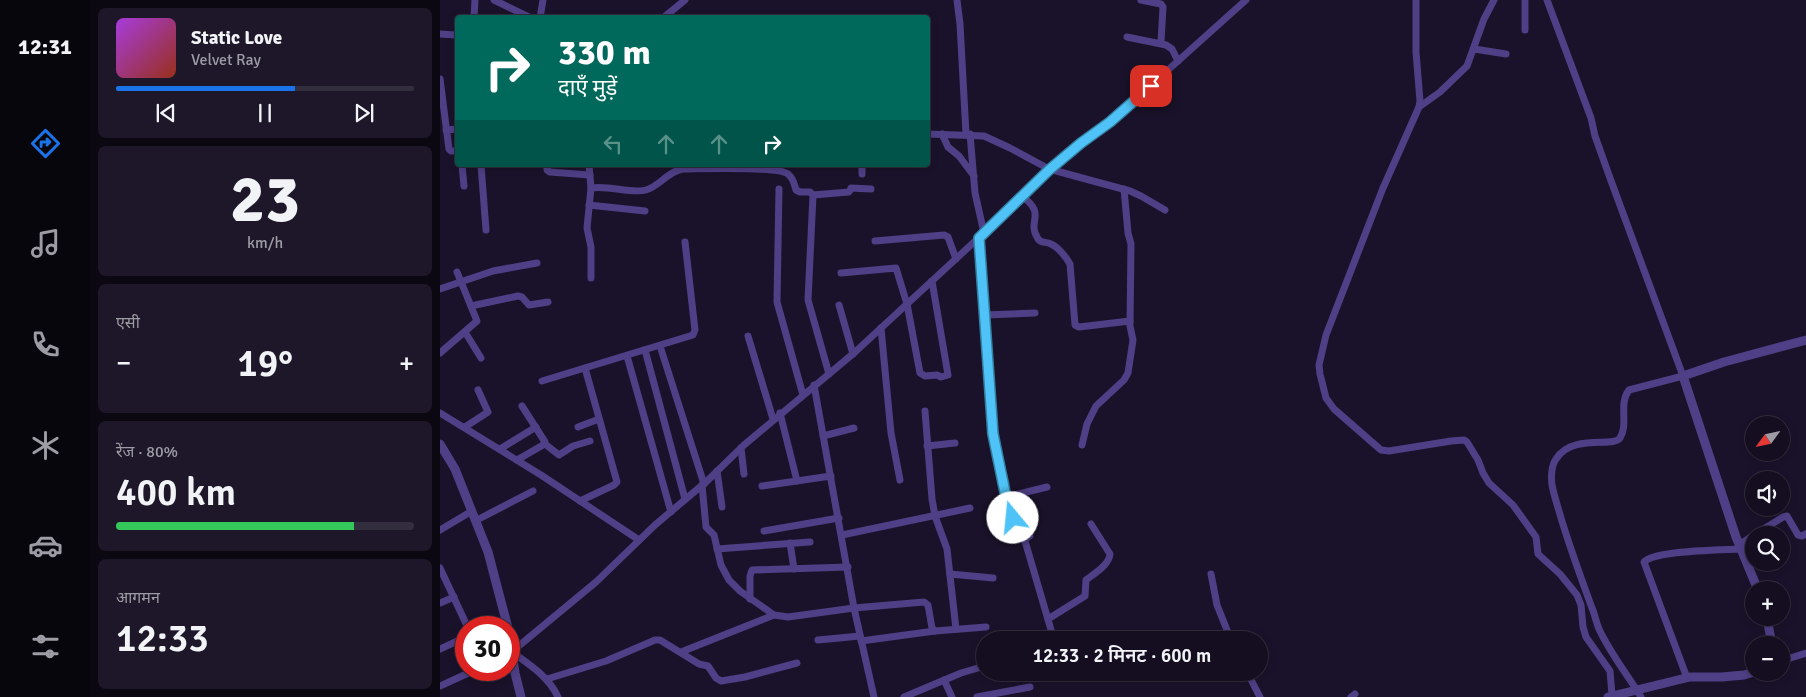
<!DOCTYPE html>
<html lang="hi">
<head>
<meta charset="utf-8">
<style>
  :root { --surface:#140e20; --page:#1d1729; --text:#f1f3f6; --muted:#9d9ca5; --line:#332e3e; --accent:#1a73e8 }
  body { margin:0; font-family:Signika,"Noto Sans Devanagari",sans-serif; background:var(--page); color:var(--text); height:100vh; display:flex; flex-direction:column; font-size:19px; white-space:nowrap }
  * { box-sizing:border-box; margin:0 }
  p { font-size:16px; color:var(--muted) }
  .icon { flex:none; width:28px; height:28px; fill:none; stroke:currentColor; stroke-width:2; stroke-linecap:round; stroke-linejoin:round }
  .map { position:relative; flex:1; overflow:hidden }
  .panel { display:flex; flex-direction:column; gap:8px; padding:8px; background:#0b0812; width:350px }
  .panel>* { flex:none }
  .guide { position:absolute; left:15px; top:15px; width:475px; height:152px; border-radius:5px; box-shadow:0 2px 8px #0003,0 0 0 1px var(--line); background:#00695c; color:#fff; overflow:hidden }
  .needle { width:32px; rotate:237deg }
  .controls { position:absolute; left:1305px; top:416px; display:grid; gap:10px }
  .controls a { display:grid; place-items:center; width:45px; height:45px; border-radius:50%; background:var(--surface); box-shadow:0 2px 8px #0003,0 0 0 1px var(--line); font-size:25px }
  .speed { position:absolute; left:15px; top:616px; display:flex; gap:10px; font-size:25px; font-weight:700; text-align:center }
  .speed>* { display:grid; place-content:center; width:65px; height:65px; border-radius:50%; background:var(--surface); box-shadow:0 2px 8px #0003,0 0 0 1px var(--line); line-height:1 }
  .speed .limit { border:8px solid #d22; background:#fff; color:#111 }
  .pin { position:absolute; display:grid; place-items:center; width:42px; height:42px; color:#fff; margin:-21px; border-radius:10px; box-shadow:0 2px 8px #0006 }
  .me { position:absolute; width:55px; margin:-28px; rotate:343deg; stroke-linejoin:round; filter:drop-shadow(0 0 4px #0008) }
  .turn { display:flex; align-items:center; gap:18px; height:105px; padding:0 20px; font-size:22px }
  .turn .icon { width:65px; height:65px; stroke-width:2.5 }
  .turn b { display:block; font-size:35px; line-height:42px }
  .lanes { display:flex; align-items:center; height:48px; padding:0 20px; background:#0003; justify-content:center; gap:25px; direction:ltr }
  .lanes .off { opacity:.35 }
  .big { font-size:38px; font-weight:600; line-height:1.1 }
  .panel .card { flex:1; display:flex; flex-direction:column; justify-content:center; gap:8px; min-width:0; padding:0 18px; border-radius:8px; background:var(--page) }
  .panel .dial { align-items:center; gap:0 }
  .dial b { font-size:65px; line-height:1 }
  .song { display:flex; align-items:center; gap:15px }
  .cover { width:60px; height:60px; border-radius:8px; background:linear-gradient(135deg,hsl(280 70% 55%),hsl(10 70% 35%)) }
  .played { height:5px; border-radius:2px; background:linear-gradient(90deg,var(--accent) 60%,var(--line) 60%) }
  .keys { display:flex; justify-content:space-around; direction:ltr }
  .heat { display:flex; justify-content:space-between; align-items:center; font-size:28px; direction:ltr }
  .charge { height:8px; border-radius:4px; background:linear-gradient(90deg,#34c759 80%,var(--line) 0) }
  .trip { position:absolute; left:536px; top:631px; width:292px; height:50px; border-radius:25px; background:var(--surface); box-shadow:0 2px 8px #0003,0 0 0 1px var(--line); font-weight:600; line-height:50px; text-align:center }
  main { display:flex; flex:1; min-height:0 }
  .menu { display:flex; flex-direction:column; width:90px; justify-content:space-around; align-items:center; background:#08060d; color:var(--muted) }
  .menu .icon { width:35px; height:35px }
  .menu .current { color:var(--accent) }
  .menu b { font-size:22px; color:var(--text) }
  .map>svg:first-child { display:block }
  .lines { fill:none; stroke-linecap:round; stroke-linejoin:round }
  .minor { stroke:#4f3f86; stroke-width:7 }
  .tertiary { stroke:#4f3f86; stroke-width:9 }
  .route-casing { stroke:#337fa1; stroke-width:12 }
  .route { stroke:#4fc3f7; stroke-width:9 }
</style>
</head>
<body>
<main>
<nav class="menu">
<b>12:31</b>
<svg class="icon current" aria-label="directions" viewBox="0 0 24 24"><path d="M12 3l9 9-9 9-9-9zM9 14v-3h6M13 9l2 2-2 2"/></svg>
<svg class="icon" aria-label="music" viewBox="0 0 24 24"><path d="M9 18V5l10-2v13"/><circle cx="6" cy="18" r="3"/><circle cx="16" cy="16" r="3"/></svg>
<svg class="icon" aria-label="phone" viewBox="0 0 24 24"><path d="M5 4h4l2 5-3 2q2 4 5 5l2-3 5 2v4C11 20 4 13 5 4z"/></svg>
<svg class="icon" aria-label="climate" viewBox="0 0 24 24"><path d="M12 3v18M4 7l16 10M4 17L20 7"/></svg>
<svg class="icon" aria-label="car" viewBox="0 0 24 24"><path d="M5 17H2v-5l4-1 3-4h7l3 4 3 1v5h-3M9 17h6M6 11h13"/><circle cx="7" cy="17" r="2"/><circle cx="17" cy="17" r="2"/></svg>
<svg class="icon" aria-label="filters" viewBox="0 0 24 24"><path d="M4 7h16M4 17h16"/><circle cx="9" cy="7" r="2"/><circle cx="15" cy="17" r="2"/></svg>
</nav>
<section class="panel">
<div class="card">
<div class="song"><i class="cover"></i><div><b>Static Love</b><p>Velvet Ray</p></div></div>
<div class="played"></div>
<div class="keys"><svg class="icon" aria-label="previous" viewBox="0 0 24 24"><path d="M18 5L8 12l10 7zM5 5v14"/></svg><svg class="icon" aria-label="pause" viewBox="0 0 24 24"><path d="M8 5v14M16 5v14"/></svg><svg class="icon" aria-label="next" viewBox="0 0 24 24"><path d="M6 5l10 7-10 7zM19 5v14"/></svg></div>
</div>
<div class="card dial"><b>23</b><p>km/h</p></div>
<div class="card"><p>एसी</p>
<div class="heat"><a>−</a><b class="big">19°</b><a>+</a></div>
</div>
<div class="card"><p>रेंज · 80%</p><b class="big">400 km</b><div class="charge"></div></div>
<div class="card"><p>आगमन</p><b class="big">12:33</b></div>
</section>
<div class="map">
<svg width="1366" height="697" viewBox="0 0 1366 697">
  <rect width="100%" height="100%" fill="#1a122a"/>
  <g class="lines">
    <g class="minor">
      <path d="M54 0 91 18"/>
      <path d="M517 0 520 24 526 134"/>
      <path d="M701 0 721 4 723 7 721 42"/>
      <path d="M976 0V52L980 101 979 107 943 188 886 335 879 365 880 374 886 398 894 409 941 450 949 451 1011 441 1024 440 1027 442 1038 460 1043 473 1049 483 1073 505 1096 537 1098 554 1120 574 1137 595 1141 605 1143 627 1146 637 1170 671 1172 695"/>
      <path d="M1107 0 1151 118 1155 136 1170 178 1243 376 1189 390C1178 404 1189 424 1180 438 1174 448 1133 433 1116 459 1111 466 1111 478 1112 485 1114 496 1118 507 1121 518 1130 548 1141 578 1152 608 1155 615 1156 622 1159 629 1170 653 1187 674 1201 697"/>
      <path d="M34 18 35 0"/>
      <path d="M100 18 103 0"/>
      <path d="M223 18 245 0"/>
      <path d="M1085 30V0"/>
      <path d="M0 34 16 35"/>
      <path d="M687 37 726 45 732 49 738 61"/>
      <path d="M1034 49 1066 54"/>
      <path d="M0 79 9 149 11 151H18"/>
      <path d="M979 107 1000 92 1027 66 1044 19 1054 0"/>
      <path d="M6 130 18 129"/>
      <path d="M488 134 544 136 570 148 609 169 690 191 701 196 725 210"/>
      <path d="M502 134 508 147 519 156 534 176"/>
      <path d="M530 134 535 193 544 233"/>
      <path d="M22 165 24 186"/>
      <path d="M41 165 46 230"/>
      <path d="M107 165V170L110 172 150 175"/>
      <path d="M149 165 151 188 147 228 151 247V278"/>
      <path d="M422 174V165"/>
      <path d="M151 188C168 185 192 194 206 190 220 186 228 171 243 169 260 169 338 166 348 174 354 179 354 184 356 190L360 192H370L373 195 368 300 389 374"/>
      <path d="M339 189 337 302 363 395"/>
      <path d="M373 195 409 192 411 188 431 189"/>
      <path d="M582 196C607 215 587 220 597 237 600 244 605 241 611 244 618 247 626 257 630 264L635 325 639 327 690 321"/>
      <path d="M149 205 205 211"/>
      <path d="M539 237 553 434 566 497 573 518 577 520 585 519 590 536 585 539V541L614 640"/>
      <path d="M435 241 504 235 508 237 516 259"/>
      <path d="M401 273 456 268 467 304 480 373 485 376 497 375 501 377 508 375 492 281"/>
      <path d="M0 289 53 271 97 263"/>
      <path d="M399 305 413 354"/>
      <path d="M31 306 78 296 82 297 89 305 108 302"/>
      <path d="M544 315 595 313"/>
      <path d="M441 328 451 433 460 480"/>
      <path d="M25 332 41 358"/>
      <path d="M308 336 333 419"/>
      <path d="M220 346 264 484"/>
      <path d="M205 350 245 499"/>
      <path d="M0 353 37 321 17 272"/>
      <path d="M187 356 231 512"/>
      <path d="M102 381 253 335 255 330 245 242"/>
      <path d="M374 385 414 608 434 697"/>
      <path d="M485 411 492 499 495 516 507 549 516 629"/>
      <path d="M0 413 101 475 199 540"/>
      <path d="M340 413 357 481"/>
      <path d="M25 427 48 412 38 390"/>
      <path d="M138 427 159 419"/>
      <path d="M383 436 414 428"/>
      <path d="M105 444 119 455 133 446 150 441"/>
      <path d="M642 445 647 424 656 406 684 380 688 373 693 340 690 326 691 244 688 233 684 189"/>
      <path d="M487 446 515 443"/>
      <path d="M301 448 304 474"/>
      <path d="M60 449 96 427"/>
      <path d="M77 460 103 445 105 442 82 406"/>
      <path d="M277 471 282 507"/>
      <path d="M262 485 266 527 274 535 281 565 289 580 300 591 334 615 348 617 414 608 484 602 488 605 492 628 495 631 546 627"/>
      <path d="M322 486 391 476"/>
      <path d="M566 497 607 487"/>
      <path d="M140 501 174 485 177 482 145 368"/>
      <path d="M35 521 93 491"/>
      <path d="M0 530 32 511"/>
      <path d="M324 531 399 518"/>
      <path d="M402 535 530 508"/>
      <path d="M1314 535 1343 517 1347 516 1358 535 1362 536 1366 534"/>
      <path d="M350 543 354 569"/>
      <path d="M1299 545 1314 535"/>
      <path d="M277 549 370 542"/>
      <path d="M0 568 28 628"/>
      <path d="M510 574 553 578"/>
      <path d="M771 574 777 605 791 640"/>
      <path d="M310 599V576L312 570 408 567"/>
      <path d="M0 603 14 597"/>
      <path d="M608 619 645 596 646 580C655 573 669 565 670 554L651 524"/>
      <path d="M378 640 420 636"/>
      <path d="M421 641 495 631"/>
      <path d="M0 649 26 637"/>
      <path d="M72 652C90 665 108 676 118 697"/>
      <path d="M241 652 334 615"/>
      <path d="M69 654 156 582 215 525 266 482 304 445 414 353 559 219 609 169 641 143 670 122 806 0"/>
      <path d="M1341 661 1366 653"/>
      <path d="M807 672 820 697"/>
      <path d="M1247 678 1204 562C1215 550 1282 550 1301 549"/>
      <path d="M107 679 166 661 215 640H220L259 664 268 666 276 678 281 681 305 677 357 663"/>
      <path d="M504 680 512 697"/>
      <path d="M0 686 35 670"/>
      <path d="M464 697 521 673 545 666"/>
      <path d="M537 697 590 687"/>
      <path d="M911 697 915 694"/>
    </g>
    <g class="tertiary">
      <path d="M0 444 15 469 48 552 68 628"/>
      <path d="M1318 590 1296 537 1243 376 1284 362 1366 340"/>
      <path d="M1327 618 1332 645"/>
      <path d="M69 631 75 673 81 697"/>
      <path d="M1168 697 1250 677H1282L1304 675 1314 672"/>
    </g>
  </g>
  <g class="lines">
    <defs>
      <path id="route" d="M573 518 566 497 553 434 539 238 609 170 641 143 670 122 711 86"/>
    </defs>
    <use href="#route" class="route-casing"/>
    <use href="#route" class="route"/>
  </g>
</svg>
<div class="controls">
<a><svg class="needle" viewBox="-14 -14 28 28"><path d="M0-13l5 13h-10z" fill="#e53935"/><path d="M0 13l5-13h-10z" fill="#9d9ca5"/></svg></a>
<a><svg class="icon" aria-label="sound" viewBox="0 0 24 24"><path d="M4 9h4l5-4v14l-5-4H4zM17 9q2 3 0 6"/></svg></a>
<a><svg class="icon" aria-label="search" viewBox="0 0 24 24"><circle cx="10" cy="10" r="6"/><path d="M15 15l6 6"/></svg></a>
<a>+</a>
<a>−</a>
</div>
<div class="speed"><div class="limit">30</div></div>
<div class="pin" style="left:711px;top:86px;background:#d93025"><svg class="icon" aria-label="arrive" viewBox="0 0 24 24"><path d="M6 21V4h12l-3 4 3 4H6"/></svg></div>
<svg class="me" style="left:573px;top:518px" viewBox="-20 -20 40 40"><circle r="19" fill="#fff"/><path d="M0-13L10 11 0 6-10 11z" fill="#4fc3f7"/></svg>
<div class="trip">12:33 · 2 मिनट · 600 m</div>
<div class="guide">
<div class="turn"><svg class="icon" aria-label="right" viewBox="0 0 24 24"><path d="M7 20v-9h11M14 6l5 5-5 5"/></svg><div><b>330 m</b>दाएँ मुड़ें</div></div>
<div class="lanes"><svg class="icon off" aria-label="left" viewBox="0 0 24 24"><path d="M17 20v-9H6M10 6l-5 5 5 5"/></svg><svg class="icon off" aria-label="ahead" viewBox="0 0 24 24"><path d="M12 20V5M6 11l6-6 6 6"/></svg><svg class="icon off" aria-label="ahead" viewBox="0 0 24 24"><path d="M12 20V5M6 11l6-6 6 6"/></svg><svg class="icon" aria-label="right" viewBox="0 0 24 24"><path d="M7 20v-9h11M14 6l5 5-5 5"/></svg></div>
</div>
</div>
</main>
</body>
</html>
